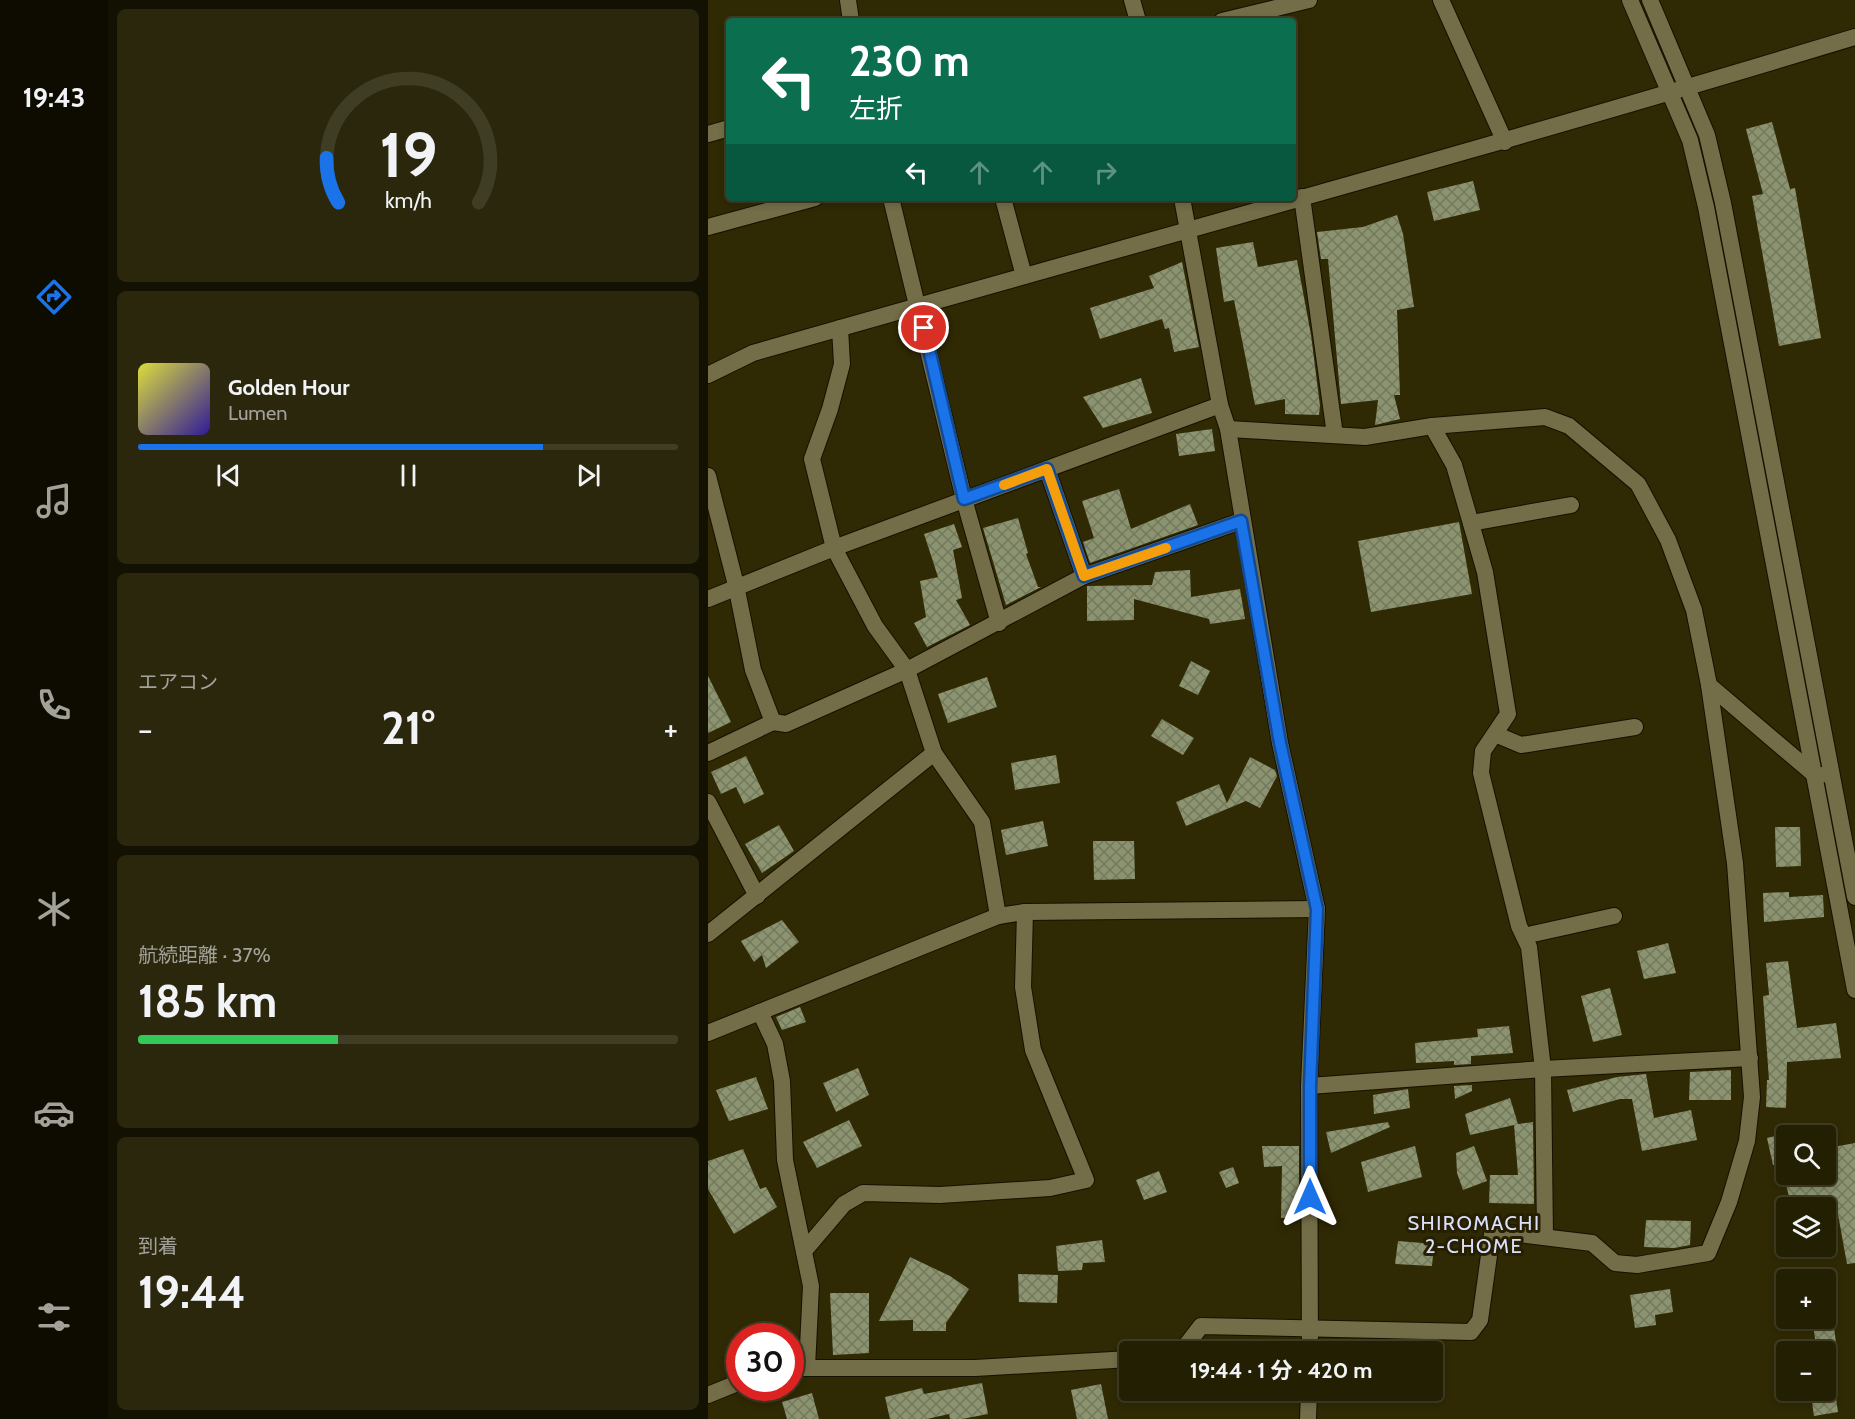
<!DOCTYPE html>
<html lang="ja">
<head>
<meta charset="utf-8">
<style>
  :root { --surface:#231f03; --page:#2b270d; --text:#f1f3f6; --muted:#a3a29a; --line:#403d25; --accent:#1a73e8 }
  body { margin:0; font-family:Cabin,"Noto Sans JP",sans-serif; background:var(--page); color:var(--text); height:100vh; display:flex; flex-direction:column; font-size:22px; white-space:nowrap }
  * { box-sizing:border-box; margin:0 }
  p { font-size:20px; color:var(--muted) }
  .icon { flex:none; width:33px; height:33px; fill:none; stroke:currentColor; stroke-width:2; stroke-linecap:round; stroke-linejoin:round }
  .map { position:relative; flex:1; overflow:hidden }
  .panel { display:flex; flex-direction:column; gap:9px; padding:9px; background:#131102; width:600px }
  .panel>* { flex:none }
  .top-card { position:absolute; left:18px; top:18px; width:570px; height:183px; border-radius:6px; box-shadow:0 3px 9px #0003,0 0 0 2px var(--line); background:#0b6e4f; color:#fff; overflow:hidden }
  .fabs { position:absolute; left:1068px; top:1125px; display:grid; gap:12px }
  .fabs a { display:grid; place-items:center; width:60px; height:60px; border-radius:6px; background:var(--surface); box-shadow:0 3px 9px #0003,0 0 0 2px var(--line); font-size:30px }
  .speed { position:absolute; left:18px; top:1323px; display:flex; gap:12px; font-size:30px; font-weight:700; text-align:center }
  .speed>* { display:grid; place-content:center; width:78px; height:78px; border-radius:50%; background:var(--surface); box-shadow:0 3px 9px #0003,0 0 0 2px var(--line); line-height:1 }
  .speed .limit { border:9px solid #d22; background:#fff; color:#111 }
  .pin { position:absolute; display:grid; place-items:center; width:51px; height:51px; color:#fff; margin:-26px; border:3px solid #fff; border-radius:50%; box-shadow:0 2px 6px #0007 }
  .me { position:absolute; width:66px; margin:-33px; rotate:0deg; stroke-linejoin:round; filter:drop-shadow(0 0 4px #0008) }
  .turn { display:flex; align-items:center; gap:21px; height:126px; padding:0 24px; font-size:27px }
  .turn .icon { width:78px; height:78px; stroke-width:2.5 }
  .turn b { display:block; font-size:42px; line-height:51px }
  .lanes { display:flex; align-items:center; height:57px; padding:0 24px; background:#0003; justify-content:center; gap:30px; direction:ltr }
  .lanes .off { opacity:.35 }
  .big { font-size:45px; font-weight:700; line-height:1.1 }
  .panel .tile { flex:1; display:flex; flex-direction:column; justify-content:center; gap:9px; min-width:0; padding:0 21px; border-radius:9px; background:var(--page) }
  .panel .dial { align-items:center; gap:0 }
  .dial svg { height:156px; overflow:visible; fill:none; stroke:var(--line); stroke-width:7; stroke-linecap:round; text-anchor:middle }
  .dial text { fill:var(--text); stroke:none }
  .song { display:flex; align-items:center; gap:18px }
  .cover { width:72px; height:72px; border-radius:9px; background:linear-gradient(135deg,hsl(60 70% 55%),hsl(250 70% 35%)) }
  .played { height:6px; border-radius:3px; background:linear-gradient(90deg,var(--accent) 75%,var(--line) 75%) }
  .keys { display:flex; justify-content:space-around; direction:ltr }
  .heat { display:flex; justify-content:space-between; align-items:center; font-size:33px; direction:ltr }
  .charge { height:9px; border-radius:4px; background:linear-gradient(90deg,#34c759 37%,var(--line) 0) }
  .trip { position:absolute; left:411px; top:1341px; width:324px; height:60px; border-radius:6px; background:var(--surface); box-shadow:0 3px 9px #0003,0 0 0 2px var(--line); font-weight:700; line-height:60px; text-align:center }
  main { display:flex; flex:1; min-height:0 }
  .tabs { display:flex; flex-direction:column; width:108px; justify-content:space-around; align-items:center; background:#0e0c01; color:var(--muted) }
  .tabs .icon { width:42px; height:42px }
  .tabs .selected { color:var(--accent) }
  .tabs b { font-size:27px; color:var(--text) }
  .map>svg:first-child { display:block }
  .building { fill:url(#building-cross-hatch) }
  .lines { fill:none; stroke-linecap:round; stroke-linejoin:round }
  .minor-casing { stroke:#161100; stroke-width:18 }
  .tertiary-casing { stroke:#161100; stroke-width:18 }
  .minor { stroke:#736d48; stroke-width:16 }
  .tertiary { stroke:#736d48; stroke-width:16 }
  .route-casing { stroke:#114b97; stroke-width:15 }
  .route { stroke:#1a73e8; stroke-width:10 }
  .slow { stroke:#f59e0b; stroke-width:10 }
  .labels { text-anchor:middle; stroke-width:6; stroke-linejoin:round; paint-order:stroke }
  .neighbourhood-label { font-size:20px; letter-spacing:1.5px; fill:#dbe0fd; stroke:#261f00 }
</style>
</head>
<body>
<main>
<nav class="tabs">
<b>19:43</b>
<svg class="icon selected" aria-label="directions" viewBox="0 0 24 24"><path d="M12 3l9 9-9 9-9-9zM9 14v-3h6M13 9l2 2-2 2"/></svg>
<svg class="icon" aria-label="music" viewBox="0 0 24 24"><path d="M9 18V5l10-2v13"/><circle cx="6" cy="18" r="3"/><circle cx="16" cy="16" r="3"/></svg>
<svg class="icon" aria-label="phone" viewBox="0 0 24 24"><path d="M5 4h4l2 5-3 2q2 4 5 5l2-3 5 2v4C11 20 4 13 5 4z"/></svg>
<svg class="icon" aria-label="climate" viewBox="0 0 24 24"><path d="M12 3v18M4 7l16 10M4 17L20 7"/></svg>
<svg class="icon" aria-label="car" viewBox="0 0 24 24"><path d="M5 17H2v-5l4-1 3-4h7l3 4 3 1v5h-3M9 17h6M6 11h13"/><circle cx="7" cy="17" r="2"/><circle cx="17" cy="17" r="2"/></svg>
<svg class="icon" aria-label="filters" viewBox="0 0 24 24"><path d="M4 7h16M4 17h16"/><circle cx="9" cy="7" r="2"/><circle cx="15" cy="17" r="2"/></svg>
</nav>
<section class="panel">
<div class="tile dial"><svg viewBox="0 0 100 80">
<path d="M14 69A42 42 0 1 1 86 69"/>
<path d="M14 69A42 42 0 0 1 8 46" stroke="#1a73e8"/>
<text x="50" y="56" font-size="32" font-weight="700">19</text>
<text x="50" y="72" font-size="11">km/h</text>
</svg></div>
<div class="tile">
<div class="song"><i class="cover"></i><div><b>Golden Hour</b><p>Lumen</p></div></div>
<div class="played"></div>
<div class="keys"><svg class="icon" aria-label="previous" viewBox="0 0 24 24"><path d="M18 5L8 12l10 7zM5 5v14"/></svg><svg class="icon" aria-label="pause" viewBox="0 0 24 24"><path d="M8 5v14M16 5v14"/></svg><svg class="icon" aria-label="next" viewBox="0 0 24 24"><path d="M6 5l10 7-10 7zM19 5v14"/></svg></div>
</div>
<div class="tile"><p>エアコン</p>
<div class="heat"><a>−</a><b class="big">21°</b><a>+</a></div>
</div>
<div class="tile"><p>航続距離 · 37%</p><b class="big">185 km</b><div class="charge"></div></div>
<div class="tile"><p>到着</p><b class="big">19:44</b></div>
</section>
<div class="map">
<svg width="1147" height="1419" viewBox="0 0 1147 1419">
  <defs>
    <pattern id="building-cross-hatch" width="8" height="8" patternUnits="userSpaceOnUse" patternTransform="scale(1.5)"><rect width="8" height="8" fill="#8b936f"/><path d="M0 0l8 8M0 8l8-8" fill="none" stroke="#73785e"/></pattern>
  </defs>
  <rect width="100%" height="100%" fill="#2f2904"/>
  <g class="building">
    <path d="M1064 122 1082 189 1087 188 1113 338 1071 346 1044 196 1055 194 1038 129Z"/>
    <path d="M765 181 772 210 726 221 719 192Z"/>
    <path d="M689 215 695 234 706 307 689 310 692 395H686L692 419 667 425 670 400 633 404 620 259H613L609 232 655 227Z"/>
    <path d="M545 242 550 267 589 260 603 335 612 406 611 415 577 414V399L547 405 526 300 516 302 508 248Z"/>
    <path d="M474 262 491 347 466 352 461 328 457 329 454 319 392 339 382 308 446 288 441 276Z"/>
    <path d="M433 378 444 413 395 428 375 397Z"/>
    <path d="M504 429 507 451 471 456 468 434Z"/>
    <path d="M411 489 423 529 482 504 490 525 382 563 375 542 386 538 374 501Z"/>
    <path d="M310 518 320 553 318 554 330 587H333L298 605 275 528Z"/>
    <path d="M751 522 764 594 663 612 650 541Z"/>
    <path d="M246 524 254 547 245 550 254 598 248 600 262 625 219 647 206 623 218 617 212 581 230 577 216 534Z"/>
    <path d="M482 570 483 597 532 589 537 619 502 624 501 619 426 599V620L379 621V586L444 585 447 572Z"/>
    <path d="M483 661 502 671 490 695 471 686Z"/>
    <path d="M0 676 23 722 0 733Z"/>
    <path d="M279 677 289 707 240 723 230 694Z"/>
    <path d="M454 719 486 738 475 755 443 736Z"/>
    <path d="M348 755 352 783 307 790 303 763Z"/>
    <path d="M38 756 56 794 36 804 28 787 13 794 3 772Z"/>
    <path d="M542 757 567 770 569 776 552 808 538 801 478 826 468 802 511 784 519 803Z"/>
    <path d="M335 821 340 846 298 855 293 830Z"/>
    <path d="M71 825 86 851 54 873 37 844Z"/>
    <path d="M1067 827H1092L1093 866 1068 867Z"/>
    <path d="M385 841H426L427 879 386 880Z"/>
    <path d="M1081 892V897L1115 895 1116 917 1056 922 1055 893Z"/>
    <path d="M74 920 91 942 58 968 54 955 46 962 33 941Z"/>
    <path d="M960 943 968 973 936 979 929 951Z"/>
    <path d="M1080 961 1089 1028 1128 1023 1133 1058 1079 1062 1078 1108 1058 1107 1059 1080H1061L1055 996 1061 995 1058 963Z"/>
    <path d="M902 988 914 1035 885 1042 873 996Z"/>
    <path d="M92 1007 98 1022 74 1030 68 1017Z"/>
    <path d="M801 1026 805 1053 763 1056V1064L746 1065V1061L708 1063 707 1043 770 1037 769 1029Z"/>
    <path d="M150 1068 161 1095 128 1112 115 1083Z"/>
    <path d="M1023 1070V1100H981L982 1072Z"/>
    <path d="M938 1074 946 1118 983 1110 989 1140 934 1151 924 1099H912L865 1112 859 1090 909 1077Z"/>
    <path d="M48 1077 60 1109 21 1121 8 1090Z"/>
    <path d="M764 1085V1091L747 1099 746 1086Z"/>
    <path d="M700 1089 702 1108 666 1114 665 1095Z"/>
    <path d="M802 1098 810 1124 825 1122 826 1204 781 1203 782 1175H810L806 1125 762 1135 757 1114Z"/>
    <path d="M141 1120 154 1146 109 1168 95 1142Z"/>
    <path d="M680 1122 682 1127 623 1153 618 1132Z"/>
    <path d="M1075 1134 1078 1162 1065 1165 1059 1138Z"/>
    <path d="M1147 1143V1263L1139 1264 1129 1209 1084 1208 1077 1181 1130 1172 1125 1147Z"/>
    <path d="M554 1146H591V1217L573 1218 574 1166 556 1167Z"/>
    <path d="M707 1146 714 1177 660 1192 653 1162Z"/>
    <path d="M766 1146 779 1181 755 1190 749 1173 748 1153Z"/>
    <path d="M35 1149 52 1189 58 1187 69 1207 26 1234 0 1189V1161Z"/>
    <path d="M525 1167 531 1183 518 1188 511 1172Z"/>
    <path d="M451 1171 459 1192 436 1200 428 1180Z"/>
    <path d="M938 1220 983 1221 982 1245 966 1248 936 1247Z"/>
    <path d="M394 1240 397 1262 375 1263 374 1270 350 1271 348 1246Z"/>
    <path d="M690 1241 726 1244 724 1266 687 1264Z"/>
    <path d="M202 1257 242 1276 261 1289 238 1323V1331H205V1320L171 1321Z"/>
    <path d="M310 1274 350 1275 349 1303 311 1302Z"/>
    <path d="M962 1289 965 1312 947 1315 948 1325 927 1328 922 1295Z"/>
    <path d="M122 1293H161V1353L125 1355Z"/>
    <path d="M1104 1318H1125L1129 1352H1109Z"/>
    <path d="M274 1383 280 1414 254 1419H242L241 1414 219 1419H182L177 1397 214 1388 216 1394Z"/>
    <path d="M393 1384 400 1419H369L363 1390Z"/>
    <path d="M1127 1391 1130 1412 1106 1416 1103 1395Z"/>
    <path d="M104 1393 111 1419H79L74 1402Z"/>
  </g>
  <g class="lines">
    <defs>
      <g id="minor">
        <path d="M140 0 143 21"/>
        <path d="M424 0 430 21"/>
        <path d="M733 0 797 142"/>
        <path d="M514 21 601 0"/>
        <path d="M0 134 21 128"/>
        <path d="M594 197 627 435"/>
        <path d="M183 198 256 499 291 623"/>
        <path d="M295 198 316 276"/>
        <path d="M474 198 512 405 520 429 572 743 609 909 601 1086 602 1352"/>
        <path d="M0 227 107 198"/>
        <path d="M132 328 134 364 122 409 104 459 126 548 167 626 199 670 226 753 274 822 290 916"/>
        <path d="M724 426 746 465 777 572 800 714 775 751 773 773 811 926 821 947 835 1069 837 1237"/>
        <path d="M339 469 376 576"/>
        <path d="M0 476 28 585 45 670 65 722"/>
        <path d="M763 523 863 505"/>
        <path d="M0 599 126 548 512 405"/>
        <path d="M1001 685 1108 776 1113 775"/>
        <path d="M787 734 813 745 927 727"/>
        <path d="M0 753 65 722 78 724 199 670 376 576 533 521"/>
        <path d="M0 802 49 896"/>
        <path d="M0 934 226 753"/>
        <path d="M816 936 906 916"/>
        <path d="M52 1012 67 1044 74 1081 77 1160 103 1286 99 1367"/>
        <path d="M0 1033 290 916 317 912 609 909"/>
        <path d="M601 1086 835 1069 1042 1058"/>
        <path d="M96 1251 136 1204 155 1193 232 1195 342 1188 378 1180 325 1050 315 987 317 912"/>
        <path d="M473 1352 493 1326 763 1332 772 1320 784 1234 794 1232 884 1243 907 1263 929 1265 1000 1253 1021 1202 1039 1141 1044 1097 1027 863 1001 685 986 610 960 540 930 484 861 426 837 417 724 426 657 437 520 429"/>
        <path d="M82 1368H267L422 1359"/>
        <path d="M0 1395 32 1382"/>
        <path d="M600 1419 601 1390"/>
      </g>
      <g id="tertiary">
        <path d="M922 0 982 140 998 207 1147 990"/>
        <path d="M942 0 999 135 1015 203 1147 897"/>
        <path d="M0 375 45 353C412 248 781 148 1147 37"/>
      </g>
    </defs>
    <use href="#minor" class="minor-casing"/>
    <use href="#tertiary" class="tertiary-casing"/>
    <use href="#minor" class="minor"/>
    <use href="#tertiary" class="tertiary"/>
  </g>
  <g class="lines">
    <defs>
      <path id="route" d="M216 328 256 499 339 469 376 576 533 521 572 743 609 909 602 1086V1197"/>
    </defs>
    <use href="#route" class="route-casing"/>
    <use href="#route" class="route"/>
    <path class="slow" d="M296 485 339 469 376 576 458 548"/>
  </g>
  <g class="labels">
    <g class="neighbourhood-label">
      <text x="766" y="1230">SHIROMACHI<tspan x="766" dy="23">2-CHOME</tspan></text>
    </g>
  </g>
</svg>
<div class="fabs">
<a><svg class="icon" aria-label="search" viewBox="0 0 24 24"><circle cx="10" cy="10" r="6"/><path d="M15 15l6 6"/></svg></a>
<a><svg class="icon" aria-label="layers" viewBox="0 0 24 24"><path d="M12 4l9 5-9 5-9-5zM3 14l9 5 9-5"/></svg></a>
<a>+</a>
<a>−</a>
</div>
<div class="speed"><div class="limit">30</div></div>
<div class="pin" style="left:216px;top:328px;background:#d93025"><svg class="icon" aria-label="arrive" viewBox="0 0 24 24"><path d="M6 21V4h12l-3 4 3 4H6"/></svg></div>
<svg class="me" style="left:602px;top:1197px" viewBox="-20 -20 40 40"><path d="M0-17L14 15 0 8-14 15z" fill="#1a73e8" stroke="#fff" stroke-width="4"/></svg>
<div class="trip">19:44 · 1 分 · 420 m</div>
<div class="top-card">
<div class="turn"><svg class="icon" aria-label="left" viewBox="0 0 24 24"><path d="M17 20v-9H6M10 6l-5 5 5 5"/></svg><div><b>230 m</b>左折</div></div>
<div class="lanes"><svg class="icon" aria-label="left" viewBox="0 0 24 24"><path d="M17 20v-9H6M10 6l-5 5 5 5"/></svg><svg class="icon off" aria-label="ahead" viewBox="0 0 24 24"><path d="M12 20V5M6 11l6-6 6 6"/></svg><svg class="icon off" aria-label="ahead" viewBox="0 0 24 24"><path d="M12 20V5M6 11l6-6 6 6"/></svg><svg class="icon off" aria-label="right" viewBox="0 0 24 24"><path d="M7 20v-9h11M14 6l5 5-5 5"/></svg></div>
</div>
</div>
</main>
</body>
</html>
